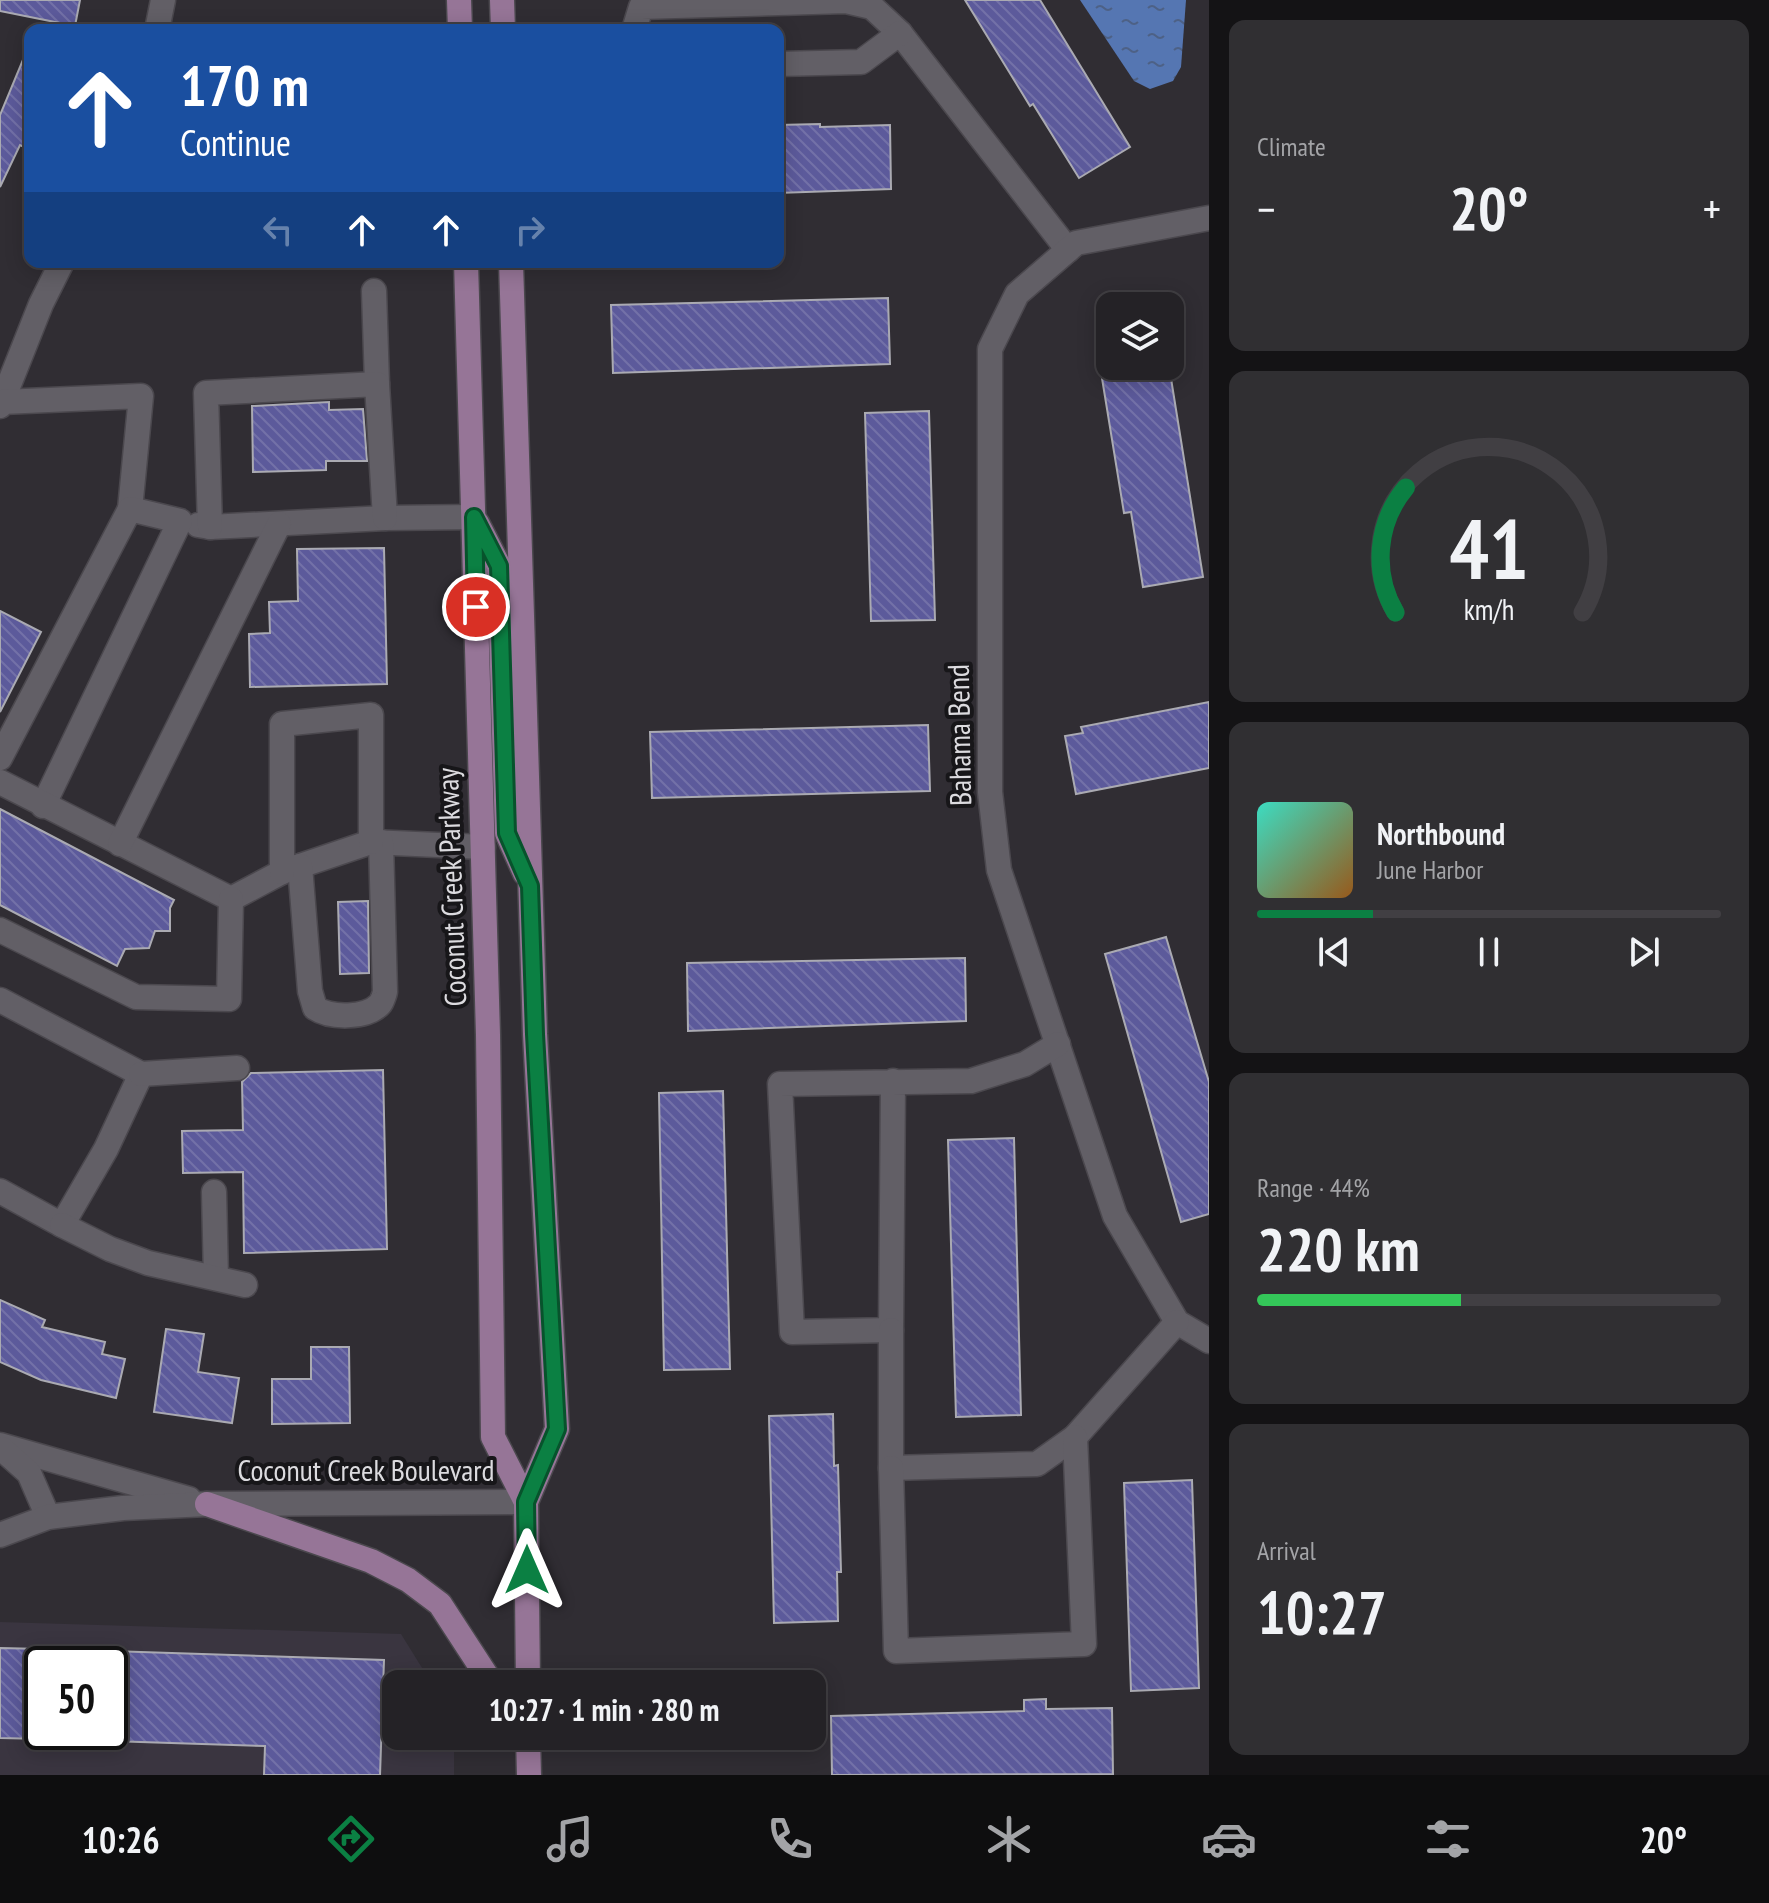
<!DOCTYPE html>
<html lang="en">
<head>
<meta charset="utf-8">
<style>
  :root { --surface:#242226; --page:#302f32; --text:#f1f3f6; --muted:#a3a4a7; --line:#413f43; --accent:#0b8043 }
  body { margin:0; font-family:"PT Sans Narrow",sans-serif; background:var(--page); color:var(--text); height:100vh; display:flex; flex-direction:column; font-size:30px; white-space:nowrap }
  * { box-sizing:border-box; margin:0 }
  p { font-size:26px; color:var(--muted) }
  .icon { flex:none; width:44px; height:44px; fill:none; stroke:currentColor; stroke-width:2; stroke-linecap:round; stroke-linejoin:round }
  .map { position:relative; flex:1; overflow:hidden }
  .drawer { display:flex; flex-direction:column; gap:20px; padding:20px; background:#141315; width:560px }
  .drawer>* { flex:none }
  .top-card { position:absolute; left:24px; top:24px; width:760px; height:244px; border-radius:16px; box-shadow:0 4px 20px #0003,0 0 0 2px var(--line); background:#1a4fa0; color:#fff; overflow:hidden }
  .tools { position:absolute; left:1096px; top:292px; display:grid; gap:16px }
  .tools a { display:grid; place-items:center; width:88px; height:88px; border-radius:16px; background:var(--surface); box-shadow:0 4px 20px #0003,0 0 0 2px var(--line); font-size:40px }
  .speed { position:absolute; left:24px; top:1646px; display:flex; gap:16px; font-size:40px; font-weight:700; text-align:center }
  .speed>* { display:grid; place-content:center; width:104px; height:104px; border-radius:50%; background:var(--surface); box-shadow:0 4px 20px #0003,0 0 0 2px var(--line); line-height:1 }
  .speed .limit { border:4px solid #111; border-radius:12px; background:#fff; color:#111 }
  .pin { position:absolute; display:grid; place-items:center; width:68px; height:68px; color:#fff; margin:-34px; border:4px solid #fff; border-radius:50%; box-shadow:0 2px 8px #0007 }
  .me { position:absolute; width:88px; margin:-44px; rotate:0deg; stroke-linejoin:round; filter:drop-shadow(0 0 6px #0008) }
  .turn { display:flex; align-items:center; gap:28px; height:168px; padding:0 24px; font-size:36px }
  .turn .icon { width:104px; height:104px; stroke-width:2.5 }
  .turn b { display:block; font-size:56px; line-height:68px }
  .lanes { display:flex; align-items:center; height:76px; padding:0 24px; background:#0003; justify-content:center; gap:40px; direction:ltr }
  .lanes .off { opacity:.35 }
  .big { font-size:60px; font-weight:700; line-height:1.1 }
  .drawer .card { flex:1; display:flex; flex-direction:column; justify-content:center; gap:12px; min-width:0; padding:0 28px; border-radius:16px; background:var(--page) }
  .drawer .dial { align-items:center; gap:0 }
  .dial svg { height:208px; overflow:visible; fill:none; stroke:var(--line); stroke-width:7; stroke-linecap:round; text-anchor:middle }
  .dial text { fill:var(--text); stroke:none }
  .song { display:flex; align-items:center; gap:24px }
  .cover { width:96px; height:96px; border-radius:12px; background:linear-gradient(135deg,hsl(170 70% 55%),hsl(30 70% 35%)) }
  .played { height:8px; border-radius:4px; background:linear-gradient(90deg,var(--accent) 25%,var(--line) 25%) }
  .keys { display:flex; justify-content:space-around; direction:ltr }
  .heat { display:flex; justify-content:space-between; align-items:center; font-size:44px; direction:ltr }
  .charge { height:12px; border-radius:6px; background:linear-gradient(90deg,#34c759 44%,var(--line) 0) }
  .trip { position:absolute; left:382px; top:1670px; width:444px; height:80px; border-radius:16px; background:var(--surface); box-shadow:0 4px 20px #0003,0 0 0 2px var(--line); font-weight:700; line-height:80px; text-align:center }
  .dock { display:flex; height:128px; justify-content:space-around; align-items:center; background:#0e0e0f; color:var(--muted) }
  .dock .icon { width:56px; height:56px }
  .dock .on { color:var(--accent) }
  .dock b { font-size:36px; color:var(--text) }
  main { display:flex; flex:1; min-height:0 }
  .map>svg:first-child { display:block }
  .built { fill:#3a3540; fill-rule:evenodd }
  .water { fill:url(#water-ripples) }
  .building { fill:url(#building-back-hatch); stroke:#aaaab2; stroke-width:2 }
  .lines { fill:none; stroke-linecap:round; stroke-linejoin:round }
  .minor-casing { stroke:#4b484e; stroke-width:27 }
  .major-casing { stroke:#4b484e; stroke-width:27 }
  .minor { stroke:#625f66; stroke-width:24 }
  .major { stroke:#967597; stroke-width:24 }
  .route-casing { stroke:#07532c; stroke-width:20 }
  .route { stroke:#0b8043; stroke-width:14 }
  .labels { text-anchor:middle; stroke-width:8; stroke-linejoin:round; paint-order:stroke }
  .street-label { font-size:30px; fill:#dcdbdf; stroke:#171619 }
</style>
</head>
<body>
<main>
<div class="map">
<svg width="1209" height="1775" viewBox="0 0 1209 1775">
  <defs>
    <pattern id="water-ripples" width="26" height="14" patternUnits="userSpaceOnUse" patternTransform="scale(2)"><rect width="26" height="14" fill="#5576b2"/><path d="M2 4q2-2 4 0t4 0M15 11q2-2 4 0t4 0" fill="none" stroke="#4d6186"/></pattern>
    <pattern id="building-back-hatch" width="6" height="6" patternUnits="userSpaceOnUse" patternTransform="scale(2)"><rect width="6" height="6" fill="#5c5a9b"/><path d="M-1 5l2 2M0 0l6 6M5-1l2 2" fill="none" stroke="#7371a8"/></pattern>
  </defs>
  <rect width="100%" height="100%" fill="#302d33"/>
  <path class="built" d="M0 1622 401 1634 432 1684H396V1736H454V1775H0ZM42 1664H110V1732H42Z"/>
  <path class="water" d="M1080 0H1186L1181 67 1173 81 1150 89 1134 81Z"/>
  <g class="building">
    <path d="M0 0H80L75 26 0 11Z"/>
    <path d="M965 0H1040L1130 147 1079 178 1033 104 1030 106Z"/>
    <path d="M30 43V150L20 145 0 187V115Z"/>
    <path d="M820 124V127L890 125 891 189 778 193V125Z"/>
    <path d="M888 298 890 364 613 373 611 305Z"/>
    <path d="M1100 366H1169L1203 577 1143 587 1131 512 1124 513Z"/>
    <path d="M329 402V410L363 409 367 461H326V470L253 472 252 406Z"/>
    <path d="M929 411 935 620 871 621 865 413Z"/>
    <path d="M384 548 387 684 250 687 249 634 270 633 269 602 298 601 297 549Z"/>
    <path d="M0 611 41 632 0 712Z"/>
    <path d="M1209 702V768L1076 794 1065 736 1083 733 1081 727Z"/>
    <path d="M928 725 930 791 652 798 650 732Z"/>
    <path d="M0 809 174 900 170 908V931H155L149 948 125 949 117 966 0 905Z"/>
    <path d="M368 901 369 973 340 974 338 902Z"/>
    <path d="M1166 937 1209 1082V1214L1181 1222 1105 954Z"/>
    <path d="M965 958 966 1021 688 1031 687 963Z"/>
    <path d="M383 1070 387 1249 244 1253 243 1172 183 1173 182 1131 243 1130 242 1082 251 1073Z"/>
    <path d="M723 1091 730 1369 664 1370 659 1093Z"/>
    <path d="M1014 1138 1021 1415 956 1417 948 1140Z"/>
    <path d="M0 1300 45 1320 42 1327 105 1342 102 1354 125 1359 116 1398 41 1380 0 1362Z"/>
    <path d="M166 1329 204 1334 198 1372 239 1378 232 1423 154 1412Z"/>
    <path d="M311 1347H349L350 1423 272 1424V1379H311Z"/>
    <path d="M833 1414 834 1466 838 1465 841 1572H837L838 1621 774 1623 769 1416Z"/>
    <path d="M1192 1480 1199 1688 1131 1691 1124 1483Z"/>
    <path d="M0 1648 42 1649V1739L0 1738Z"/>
    <path d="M110 1651 384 1660 380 1775H264L265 1746 110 1741Z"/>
    <path d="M1046 1699V1709L1112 1708 1113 1774 832 1775 831 1716 1024 1711V1700Z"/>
  </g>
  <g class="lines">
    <defs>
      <g id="minor">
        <path d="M157 30 163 0"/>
        <path d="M634 30 641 7 846 1 872 7 900 33 1068 250"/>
        <path d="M778 64 861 62 900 33"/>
        <path d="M1209 218 1076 243 1017 294 990 349V792L999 870 1115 1216 1177 1322 1209 1341"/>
        <path d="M374 291 377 384"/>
        <path d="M2 402 41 304 62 262"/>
        <path d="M0 406 2 402 141 396 130 509"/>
        <path d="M198 525 210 527 385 518 474 517"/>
        <path d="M210 527 206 393 377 384 385 518"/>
        <path d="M0 758 130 509 180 521 43 806"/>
        <path d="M0 782 231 899 282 872 371 842 483 847"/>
        <path d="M120 844 279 524"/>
        <path d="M300 866 310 991 315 1008C330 1018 366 1019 380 1004 381 1004 385 993 385 992L381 842"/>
        <path d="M282 872V724L371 715V842"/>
        <path d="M0 930 136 997 229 999 231 899"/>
        <path d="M0 1000 141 1074 106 1149 62 1225 0 1191"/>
        <path d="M141 1074 237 1068"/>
        <path d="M893 1081 891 1330 792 1332 780 1084 971 1081 1025 1064 1058 1044"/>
        <path d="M214 1192 216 1278"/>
        <path d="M62 1225 110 1249 148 1263 245 1285"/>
        <path d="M891 1330V1468L1037 1464 1075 1437 1177 1322"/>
        <path d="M0 1445 189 1499"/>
        <path d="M2 1449 29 1473 48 1517"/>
        <path d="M891 1468 896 1651 1084 1644 1075 1437"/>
        <path d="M0 1535 48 1517 123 1508 207 1504 526 1502"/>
      </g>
      <g id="major">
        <path d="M459 0 460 30"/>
        <path d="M502 0 503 30"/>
        <path d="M466 262 488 1035 493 1437 526 1502"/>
        <path d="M511 262 535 1034 557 1429 526 1502 528 1684"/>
        <path d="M477 523 499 566 507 833 525 873"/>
        <path d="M207 1504 371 1561 408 1580 440 1604 492 1684"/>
        <path d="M528 1736 529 1775"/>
      </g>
    </defs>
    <use href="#minor" class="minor-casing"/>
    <use href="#major" class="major-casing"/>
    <use href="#minor" class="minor"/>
    <use href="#major" class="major"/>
  </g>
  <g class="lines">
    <defs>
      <path id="route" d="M476 607 474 517 499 566 507 833 530 886 535 1034 557 1429 526 1502 527 1570"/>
    </defs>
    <use href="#route" class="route-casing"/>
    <use href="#route" class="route"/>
  </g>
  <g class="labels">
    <g class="street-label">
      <text transform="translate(960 735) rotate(-91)" y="10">Bahama Bend</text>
      <text transform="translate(452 887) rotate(-92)" y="10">Coconut Creek Parkway</text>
      <text x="366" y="1481">Coconut Creek Boulevard</text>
    </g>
  </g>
</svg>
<div class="tools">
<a><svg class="icon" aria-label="layers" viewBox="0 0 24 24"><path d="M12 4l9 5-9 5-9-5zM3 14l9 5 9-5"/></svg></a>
</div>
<div class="speed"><div class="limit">50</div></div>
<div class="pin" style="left:476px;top:607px;background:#d93025"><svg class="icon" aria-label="arrive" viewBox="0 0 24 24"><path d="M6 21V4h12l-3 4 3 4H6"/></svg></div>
<svg class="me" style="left:527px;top:1570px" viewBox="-20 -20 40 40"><path d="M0-17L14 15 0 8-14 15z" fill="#0b8043" stroke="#fff" stroke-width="4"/></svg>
<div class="trip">10:27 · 1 min · 280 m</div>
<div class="top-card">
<div class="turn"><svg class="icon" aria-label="ahead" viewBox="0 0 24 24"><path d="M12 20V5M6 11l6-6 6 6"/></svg><div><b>170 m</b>Continue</div></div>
<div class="lanes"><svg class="icon off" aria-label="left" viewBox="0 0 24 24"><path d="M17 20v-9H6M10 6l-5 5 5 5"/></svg><svg class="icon" aria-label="ahead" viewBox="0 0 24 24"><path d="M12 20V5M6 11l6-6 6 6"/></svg><svg class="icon" aria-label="ahead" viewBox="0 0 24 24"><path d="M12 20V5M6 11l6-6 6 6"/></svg><svg class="icon off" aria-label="right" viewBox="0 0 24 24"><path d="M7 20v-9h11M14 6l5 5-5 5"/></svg></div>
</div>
</div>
<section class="drawer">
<div class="card"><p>Climate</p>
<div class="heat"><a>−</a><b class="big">20°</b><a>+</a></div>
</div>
<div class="card dial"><svg viewBox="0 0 100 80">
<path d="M14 69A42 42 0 1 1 86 69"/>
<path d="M14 69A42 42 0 0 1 18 21" stroke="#0b8043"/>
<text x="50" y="56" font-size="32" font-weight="700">41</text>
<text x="50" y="72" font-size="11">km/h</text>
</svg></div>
<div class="card">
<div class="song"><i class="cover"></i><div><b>Northbound</b><p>June Harbor</p></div></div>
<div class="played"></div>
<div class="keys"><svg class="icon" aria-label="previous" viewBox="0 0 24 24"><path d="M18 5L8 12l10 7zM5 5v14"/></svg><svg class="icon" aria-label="pause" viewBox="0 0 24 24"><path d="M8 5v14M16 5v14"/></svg><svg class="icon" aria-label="next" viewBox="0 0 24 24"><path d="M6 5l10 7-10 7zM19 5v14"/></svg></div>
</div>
<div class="card"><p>Range · 44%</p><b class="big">220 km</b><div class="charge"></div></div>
<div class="card"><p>Arrival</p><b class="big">10:27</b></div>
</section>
</main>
<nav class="dock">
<b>10:26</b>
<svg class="icon on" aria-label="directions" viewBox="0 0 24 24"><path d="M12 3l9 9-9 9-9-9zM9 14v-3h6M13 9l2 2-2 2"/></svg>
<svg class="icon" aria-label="music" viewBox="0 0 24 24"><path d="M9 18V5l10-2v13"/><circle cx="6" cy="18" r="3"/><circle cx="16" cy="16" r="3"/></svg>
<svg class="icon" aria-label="phone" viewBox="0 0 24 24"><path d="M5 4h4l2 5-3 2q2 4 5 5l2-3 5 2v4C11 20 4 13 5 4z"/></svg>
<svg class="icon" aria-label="climate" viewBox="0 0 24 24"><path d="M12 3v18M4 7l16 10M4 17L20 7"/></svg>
<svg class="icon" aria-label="car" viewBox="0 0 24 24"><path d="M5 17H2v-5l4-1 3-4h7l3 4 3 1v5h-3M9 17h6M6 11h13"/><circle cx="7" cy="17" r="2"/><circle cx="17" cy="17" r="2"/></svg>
<svg class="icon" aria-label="filters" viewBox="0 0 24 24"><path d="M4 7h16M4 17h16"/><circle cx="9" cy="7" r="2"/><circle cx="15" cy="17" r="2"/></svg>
<b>20°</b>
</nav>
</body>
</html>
